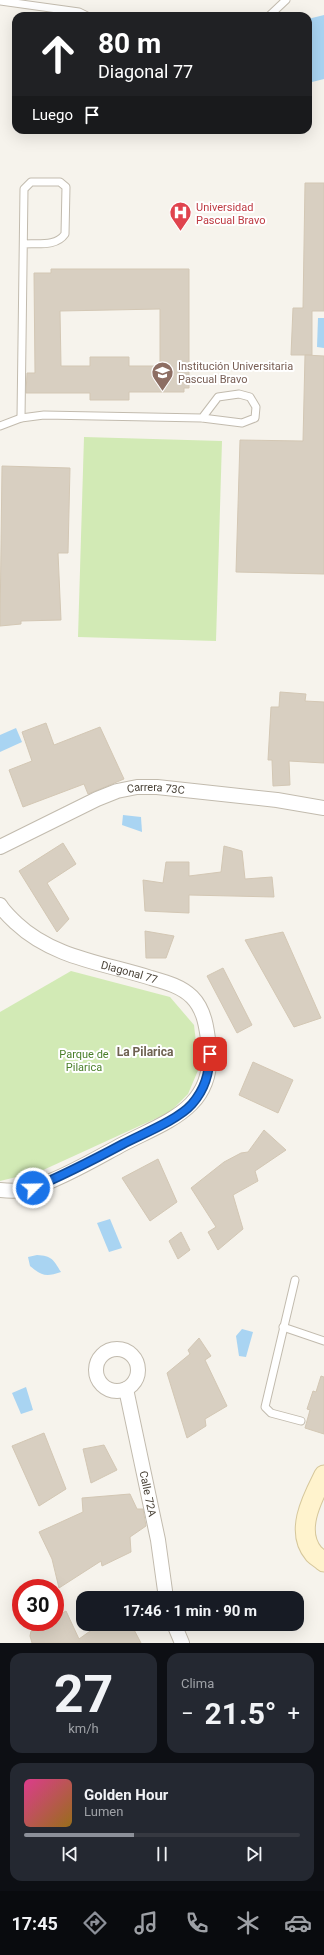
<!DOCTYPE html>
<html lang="es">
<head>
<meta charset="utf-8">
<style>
  :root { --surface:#171b24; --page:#242831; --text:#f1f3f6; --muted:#9ea1a6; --line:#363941; --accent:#8c9099 }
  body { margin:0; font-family:Roboto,sans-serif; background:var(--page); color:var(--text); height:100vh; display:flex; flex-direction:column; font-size:15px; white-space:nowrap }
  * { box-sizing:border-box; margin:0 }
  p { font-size:13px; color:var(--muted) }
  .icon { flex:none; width:22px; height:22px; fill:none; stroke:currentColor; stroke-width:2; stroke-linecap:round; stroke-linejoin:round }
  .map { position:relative; height:1643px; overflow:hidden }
  .panel { display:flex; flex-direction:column; gap:10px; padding:10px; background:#0d0f14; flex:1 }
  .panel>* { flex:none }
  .hud { position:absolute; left:12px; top:12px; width:300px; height:122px; border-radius:12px; box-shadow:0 4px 16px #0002; background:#202124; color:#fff; overflow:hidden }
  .speed { position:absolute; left:12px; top:1579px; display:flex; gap:8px; font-size:20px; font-weight:700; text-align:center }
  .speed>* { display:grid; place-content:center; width:52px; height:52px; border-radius:50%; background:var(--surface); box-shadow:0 4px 16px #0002; line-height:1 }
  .speed .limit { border:6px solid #d22; background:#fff; color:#111 }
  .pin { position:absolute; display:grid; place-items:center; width:34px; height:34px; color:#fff; margin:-17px; border-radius:8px; box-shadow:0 2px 6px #0006 }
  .me { position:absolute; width:44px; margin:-22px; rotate:67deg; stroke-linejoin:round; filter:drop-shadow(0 0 3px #0008) }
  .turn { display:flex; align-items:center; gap:14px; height:84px; padding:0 20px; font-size:18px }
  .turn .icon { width:52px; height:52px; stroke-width:2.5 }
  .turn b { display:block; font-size:28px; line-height:34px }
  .then { display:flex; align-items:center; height:38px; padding:0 20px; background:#0003; gap:8px; font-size:15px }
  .big { font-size:30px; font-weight:700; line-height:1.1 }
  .panel .tile { flex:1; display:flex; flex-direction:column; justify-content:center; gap:6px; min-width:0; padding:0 14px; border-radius:12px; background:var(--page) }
  .panel .dial { align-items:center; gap:0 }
  .dial b { font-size:52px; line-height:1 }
  .song { display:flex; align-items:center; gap:12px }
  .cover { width:48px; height:48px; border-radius:6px; background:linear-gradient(135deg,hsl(330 70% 55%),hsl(40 70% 35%)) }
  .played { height:4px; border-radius:2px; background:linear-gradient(90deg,var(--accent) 40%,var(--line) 40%) }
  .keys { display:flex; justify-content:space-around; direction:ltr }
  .heat { display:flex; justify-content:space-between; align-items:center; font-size:22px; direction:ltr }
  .panel .tiles { flex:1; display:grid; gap:10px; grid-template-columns:1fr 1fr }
  .tile:last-child { grid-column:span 2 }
  .trip { position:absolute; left:76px; top:1591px; width:228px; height:40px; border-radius:12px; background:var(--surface); box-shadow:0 4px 16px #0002; font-weight:700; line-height:40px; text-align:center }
  .tabs { display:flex; height:64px; justify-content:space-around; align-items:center; background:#090b0e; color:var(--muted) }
  .tabs .icon { width:28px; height:28px }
  .tabs .selected { color:var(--accent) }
  .tabs b { font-size:18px; color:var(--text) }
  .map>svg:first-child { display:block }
  .green { fill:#d2eab5 }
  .water { fill:#a9d4f2 }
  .building { fill:#d8cfc1; stroke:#d3c7b4; fill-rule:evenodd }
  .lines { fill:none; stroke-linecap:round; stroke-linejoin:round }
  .lane-casing { stroke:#c2bbae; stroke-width:9 }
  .street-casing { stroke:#c2bbae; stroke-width:16 }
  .secondary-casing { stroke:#d6c79b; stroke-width:21 }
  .lane { stroke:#fff; stroke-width:7 }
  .street { stroke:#fff; stroke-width:14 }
  .secondary { stroke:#fff3cd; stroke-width:19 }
  .route-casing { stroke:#114b97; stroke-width:10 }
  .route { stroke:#1a73e8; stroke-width:7 }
  .labels { text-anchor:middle; stroke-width:4; stroke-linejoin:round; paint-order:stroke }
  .health-label { font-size:11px; fill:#be3a42; stroke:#fff; text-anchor:start }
  .education-label { font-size:11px; fill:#785e54; stroke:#fff; text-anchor:start }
  .street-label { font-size:11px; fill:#4b4439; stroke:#fff }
  .park-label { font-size:11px; fill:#4a7f2a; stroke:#fff }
  .neighbourhood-label { font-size:12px; font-weight:bold; fill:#6e6250; stroke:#fff }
</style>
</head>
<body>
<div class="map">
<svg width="324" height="1643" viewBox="0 0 324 1643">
  <rect width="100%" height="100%" fill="#f6f3ec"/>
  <g class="green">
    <path d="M84 437 222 441 216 641 78 637Z"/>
    <path d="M71 971 170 997 194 1025 199 1068 188 1094 170 1112 41 1171 0 1181V1012Z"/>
  </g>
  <g class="water">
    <path d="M324 15V79L308 83V19Z"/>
    <path d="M318 318H324V348L317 347Z"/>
    <path d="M16 728 22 742 0 752V735Z"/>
    <path d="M123 815 141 817 142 832 122 825Z"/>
    <path d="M110 1219 122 1248 109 1252 97 1223Z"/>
    <path d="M37 1255C52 1256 53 1259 61 1272 46 1277 42 1276 30 1266L28 1257Z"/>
    <path d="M242 1329 253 1332 246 1357 239 1356 236 1336Z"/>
    <path d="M26 1387 33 1410 21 1414 12 1393Z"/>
  </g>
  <g class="building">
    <path d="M305 183H324V311H312V355H291L293 308H303Z"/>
    <path d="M51 269H189V388H184V392H129V400H90V393H26L27 373H35L34 273H51ZM160 309V366H129V357H90V366H61L60 311Z"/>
    <path d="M305 355 324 356V574L236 572 240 440 303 441Z"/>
    <path d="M2 466 70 468 68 553H58L61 620 21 621V624L0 626Z"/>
    <path d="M280 692 306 694 305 701 324 702V763L289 761 290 785 273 786 272 760H268L271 707H279Z"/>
    <path d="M46 723 54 745 100 727 124 779 88 794 84 784 23 807 9 770 32 761 22 732Z"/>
    <path d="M63 843 76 864 47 883 69 919 57 932 19 871Z"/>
    <path d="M224 846 242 851 245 879 272 877 274 897 189 895V913L145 911 143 880 163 883 166 862H189V876L221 872Z"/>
    <path d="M145 931 174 936 166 958H146Z"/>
    <path d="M283 932 321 1018 294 1027 245 940Z"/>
    <path d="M223 968 252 1025 237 1033 207 976Z"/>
    <path d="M253 1062 293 1080 278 1113 239 1095Z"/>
    <path d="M264 1130 286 1150 255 1171 258 1181 233 1195 243 1229 218 1250 208 1232 216 1227 191 1188 224 1162 241 1153 248 1152Z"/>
    <path d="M158 1159 177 1202 150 1221 122 1178Z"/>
    <path d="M181 1232 190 1250 178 1259 169 1241Z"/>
    <path d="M199 1338 211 1356 205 1360 227 1406 205 1419 206 1426 187 1438 167 1373 190 1354 188 1350Z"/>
    <path d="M321 1376 324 1377V1434L305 1428 310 1410 307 1409 313 1391 316 1392Z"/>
    <path d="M44 1433 66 1489 39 1506 12 1446Z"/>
    <path d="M104 1445 117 1470 91 1483 83 1449Z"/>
    <path d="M130 1494 137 1509H143L146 1526 130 1537 131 1552 102 1566 101 1561 59 1588 52 1559 39 1532 83 1512 82 1498Z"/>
    <path d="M66 1611 79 1639 100 1624H131L141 1643H32L30 1636 31 1631 45 1622H55V1617Z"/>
  </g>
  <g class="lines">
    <defs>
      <g id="lane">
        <path d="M0 1 79 12 87 16"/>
        <path d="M269 16 286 0"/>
        <path d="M21 418 24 189 31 182H60L66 187 65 234C56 247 38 243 24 244"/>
        <path d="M0 426 21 418 44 415 202 418 242 423 255 418 256 407 250 397 239 394 218 397 202 418"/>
        <path d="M295 1280 265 1407 271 1413 301 1421"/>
        <path d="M283 1327 324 1341"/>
      </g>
      <g id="street">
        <path id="s1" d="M0 847 97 799 117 791 137 787H157L277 800 324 808"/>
        <path id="s2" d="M0 905C4 912 10 917 16 923 53 958 104 963 151 978 165 982 181 986 192 997 205 1010 207 1030 209 1047 215 1108 167 1121 123 1144 99 1157 77 1170 53 1180 46 1183 40 1187 33 1188 23 1191 10 1191 0 1190"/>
        <circle cx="117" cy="1370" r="21"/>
        <path id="s3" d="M126 1389 158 1540 166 1598"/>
        <path d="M174 1624 182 1643"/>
      </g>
      <path id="secondary" d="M324 1475C313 1497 294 1531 314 1554 317 1557 321 1559 324 1562"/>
    </defs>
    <use href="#lane" class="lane-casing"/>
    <use href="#street" class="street-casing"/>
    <use href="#secondary" class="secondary-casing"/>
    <use href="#lane" class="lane"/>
    <use href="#street" class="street"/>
    <use href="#secondary" class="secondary"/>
  </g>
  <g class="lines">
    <defs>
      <path id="route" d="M33 1188C64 1175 93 1160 123 1144 142 1134 178 1120 192 1104 205 1089 209 1074 210 1054"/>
    </defs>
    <use href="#route" class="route-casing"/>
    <use href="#route" class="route"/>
  </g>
  <defs>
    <symbol id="hospital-pin" viewBox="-11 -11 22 30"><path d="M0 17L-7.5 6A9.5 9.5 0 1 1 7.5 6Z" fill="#e0444e" stroke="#fff"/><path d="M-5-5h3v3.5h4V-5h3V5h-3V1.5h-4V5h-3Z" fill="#fff"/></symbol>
    <symbol id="university-pin" viewBox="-11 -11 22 30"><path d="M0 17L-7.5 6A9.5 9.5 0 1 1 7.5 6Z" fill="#8d6e63" stroke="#fff"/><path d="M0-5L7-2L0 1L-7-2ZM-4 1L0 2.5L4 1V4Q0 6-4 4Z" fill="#fff"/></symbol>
  </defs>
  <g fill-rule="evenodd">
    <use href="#hospital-pin" x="168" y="200" width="25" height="34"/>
    <use href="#university-pin" x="150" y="360" width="25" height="34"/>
  </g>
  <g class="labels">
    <g class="health-label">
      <text x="196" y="211">Universidad<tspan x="196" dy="13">Pascual Bravo</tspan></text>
    </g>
    <g class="education-label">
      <text x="178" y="370">Institución Universitaria<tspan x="178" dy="13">Pascual Bravo</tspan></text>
    </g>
    <g class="street-label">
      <text dy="4" stroke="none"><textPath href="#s1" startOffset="169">Carrera 73C</textPath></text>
      <text dy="4" stroke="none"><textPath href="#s2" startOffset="149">Diagonal 77</textPath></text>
      <text dy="4" stroke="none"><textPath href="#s3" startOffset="107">Calle 72A</textPath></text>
    </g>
    <g class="park-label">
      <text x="84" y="1058">Parque de<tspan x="84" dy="13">Pilarica</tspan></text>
    </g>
    <g class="neighbourhood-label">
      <text x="145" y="1056">La Pilarica</text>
    </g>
  </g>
</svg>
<div class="speed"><div class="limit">30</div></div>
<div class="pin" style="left:210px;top:1054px;background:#d93025"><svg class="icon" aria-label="arrive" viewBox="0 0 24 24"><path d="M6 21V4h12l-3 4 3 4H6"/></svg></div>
<svg class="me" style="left:33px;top:1188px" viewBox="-20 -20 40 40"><circle r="17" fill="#1a73e8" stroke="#fff" stroke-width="3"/><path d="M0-11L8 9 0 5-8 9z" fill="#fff"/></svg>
<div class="trip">17:46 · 1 min · 90 m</div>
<div class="hud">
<div class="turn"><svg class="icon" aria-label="ahead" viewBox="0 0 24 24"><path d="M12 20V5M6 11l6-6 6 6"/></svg><div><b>80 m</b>Diagonal 77</div></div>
<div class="then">Luego<svg class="icon" aria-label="arrive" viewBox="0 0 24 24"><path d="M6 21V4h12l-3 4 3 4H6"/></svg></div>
</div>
</div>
<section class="panel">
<div class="tiles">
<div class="tile dial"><b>27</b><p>km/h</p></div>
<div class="tile"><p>Clima</p>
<div class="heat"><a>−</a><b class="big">21.5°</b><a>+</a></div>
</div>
<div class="tile">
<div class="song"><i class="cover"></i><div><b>Golden Hour</b><p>Lumen</p></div></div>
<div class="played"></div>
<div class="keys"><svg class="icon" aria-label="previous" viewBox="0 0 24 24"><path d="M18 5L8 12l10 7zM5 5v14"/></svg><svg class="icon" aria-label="pause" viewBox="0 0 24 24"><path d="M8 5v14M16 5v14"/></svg><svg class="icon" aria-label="next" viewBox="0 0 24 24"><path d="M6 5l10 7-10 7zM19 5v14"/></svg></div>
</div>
</div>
</section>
<nav class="tabs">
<b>17:45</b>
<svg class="icon selected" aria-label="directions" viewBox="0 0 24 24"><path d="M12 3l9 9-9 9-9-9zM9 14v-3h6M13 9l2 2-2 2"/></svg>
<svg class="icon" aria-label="music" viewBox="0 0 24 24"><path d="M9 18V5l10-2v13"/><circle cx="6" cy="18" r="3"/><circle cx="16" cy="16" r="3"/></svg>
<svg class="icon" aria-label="phone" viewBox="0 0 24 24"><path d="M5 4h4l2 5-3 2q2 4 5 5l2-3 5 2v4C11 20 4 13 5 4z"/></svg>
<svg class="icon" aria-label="climate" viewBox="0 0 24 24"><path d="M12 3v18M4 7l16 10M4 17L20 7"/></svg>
<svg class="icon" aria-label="car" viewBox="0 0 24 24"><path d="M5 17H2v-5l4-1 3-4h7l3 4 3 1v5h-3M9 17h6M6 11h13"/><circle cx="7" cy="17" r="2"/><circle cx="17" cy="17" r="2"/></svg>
</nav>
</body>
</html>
